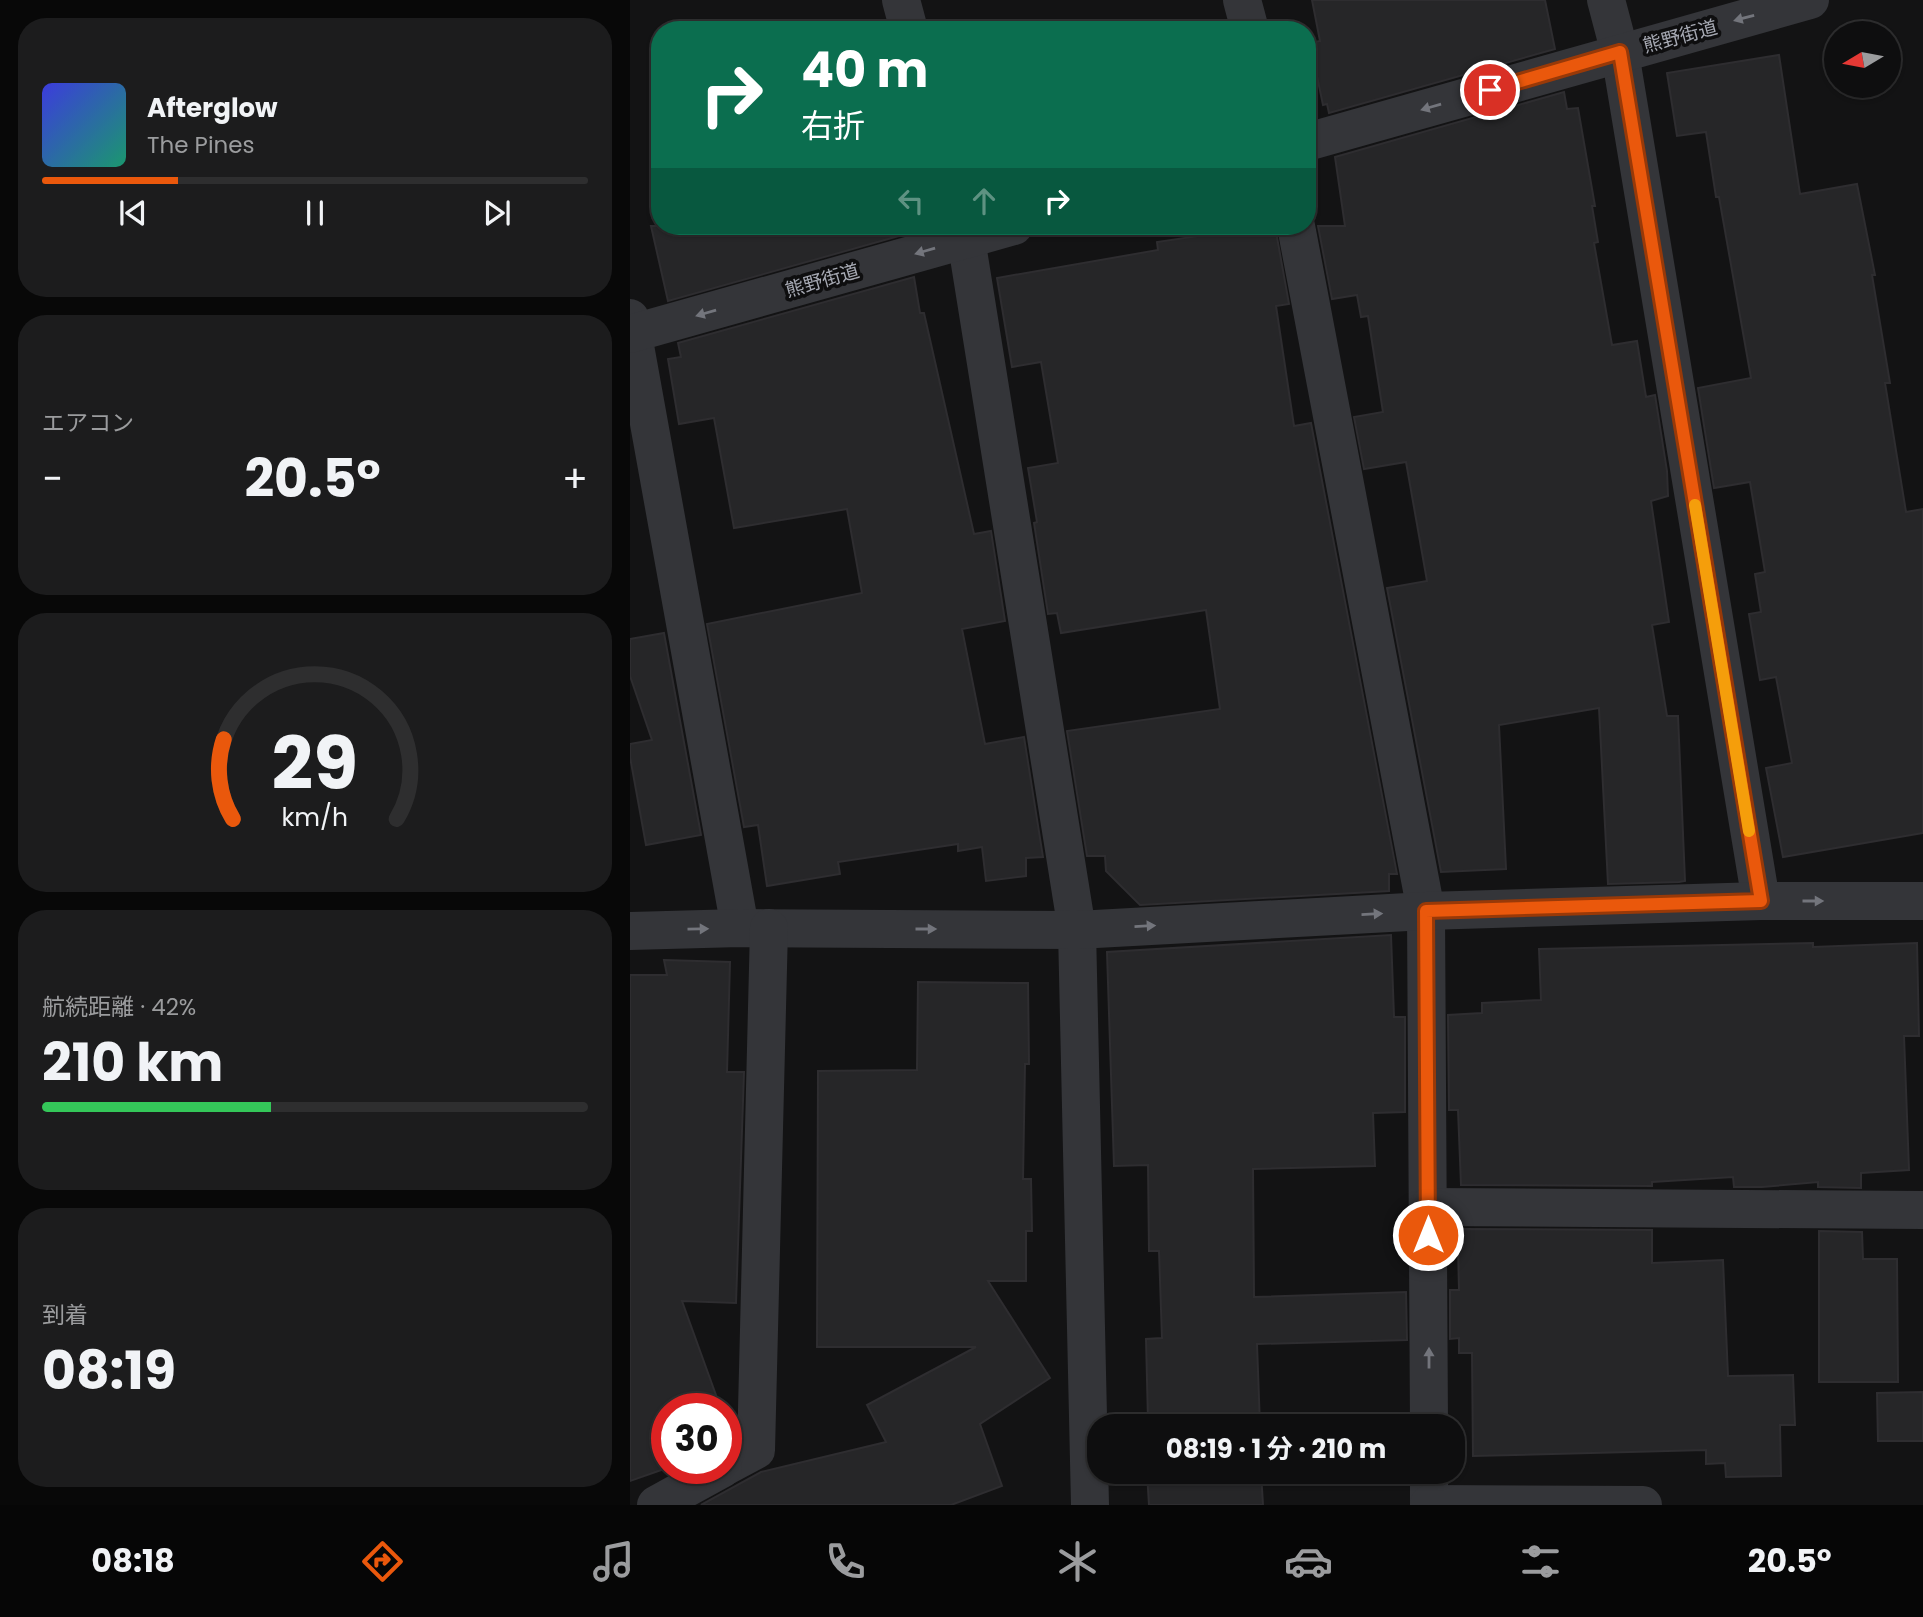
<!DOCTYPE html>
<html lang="ja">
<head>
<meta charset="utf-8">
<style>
  :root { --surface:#0e0e0f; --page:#1c1c1d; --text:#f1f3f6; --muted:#9b9c9e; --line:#2e2e2f; --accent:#ea580c }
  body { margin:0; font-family:Poppins,"Noto Sans JP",sans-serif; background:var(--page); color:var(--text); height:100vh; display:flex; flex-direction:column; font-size:26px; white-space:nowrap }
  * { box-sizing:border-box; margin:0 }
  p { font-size:23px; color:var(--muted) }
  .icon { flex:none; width:38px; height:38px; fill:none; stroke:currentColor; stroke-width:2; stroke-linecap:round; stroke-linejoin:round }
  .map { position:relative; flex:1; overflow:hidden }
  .details { display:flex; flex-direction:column; gap:18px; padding:18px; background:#080808; width:630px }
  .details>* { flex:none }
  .banner { position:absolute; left:21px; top:21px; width:665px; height:214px; border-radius:28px; box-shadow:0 2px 5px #0004,0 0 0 2px var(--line); background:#0b6e4f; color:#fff; overflow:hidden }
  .needle { width:46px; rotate:260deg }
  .buttons { position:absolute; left:1194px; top:21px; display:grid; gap:14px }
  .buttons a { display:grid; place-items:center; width:77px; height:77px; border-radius:50%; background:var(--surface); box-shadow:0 2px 5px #0004,0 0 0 2px var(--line); font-size:35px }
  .speed { position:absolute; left:21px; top:1393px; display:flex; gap:14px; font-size:35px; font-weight:700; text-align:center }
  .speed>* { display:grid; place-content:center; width:91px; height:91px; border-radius:50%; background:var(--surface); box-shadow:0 2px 5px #0004,0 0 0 2px var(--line); line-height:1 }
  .speed .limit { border:10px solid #d22; background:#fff; color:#111 }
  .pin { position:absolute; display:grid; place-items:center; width:60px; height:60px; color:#fff; margin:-30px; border:4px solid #fff; border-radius:50%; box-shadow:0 2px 7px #0007 }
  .me { position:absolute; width:77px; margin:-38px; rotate:0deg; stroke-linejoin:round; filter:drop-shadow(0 0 5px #0008) }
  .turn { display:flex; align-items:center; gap:24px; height:147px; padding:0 35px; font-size:32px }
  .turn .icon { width:91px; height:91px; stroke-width:2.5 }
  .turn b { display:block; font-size:49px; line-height:60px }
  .lanes { display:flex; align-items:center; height:66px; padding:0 35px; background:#0003; justify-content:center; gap:35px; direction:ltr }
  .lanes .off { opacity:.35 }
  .big { font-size:52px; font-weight:700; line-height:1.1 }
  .details .card { flex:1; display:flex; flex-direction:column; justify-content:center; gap:10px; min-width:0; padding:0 24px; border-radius:28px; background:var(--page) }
  .details .dial { align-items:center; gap:0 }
  .dial svg { height:182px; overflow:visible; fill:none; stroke:var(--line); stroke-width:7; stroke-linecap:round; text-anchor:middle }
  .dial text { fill:var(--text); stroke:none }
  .song { display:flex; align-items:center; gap:21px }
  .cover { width:84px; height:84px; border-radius:10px; background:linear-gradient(135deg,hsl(240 70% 55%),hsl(160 70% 35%)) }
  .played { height:7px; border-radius:4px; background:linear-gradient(90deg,var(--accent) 25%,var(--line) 25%) }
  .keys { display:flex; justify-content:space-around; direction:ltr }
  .heat { display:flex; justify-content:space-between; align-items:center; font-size:38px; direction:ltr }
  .charge { height:10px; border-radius:5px; background:linear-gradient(90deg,#34c759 42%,var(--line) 0) }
  .trip { position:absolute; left:457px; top:1414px; width:378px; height:70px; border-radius:28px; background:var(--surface); box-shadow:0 2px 5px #0004,0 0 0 2px var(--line); font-weight:700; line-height:70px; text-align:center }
  .tab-bar { display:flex; height:112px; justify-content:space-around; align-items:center; background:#060606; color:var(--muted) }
  .tab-bar .icon { width:49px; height:49px }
  .tab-bar .selected { color:var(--accent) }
  .tab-bar b { font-size:32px; color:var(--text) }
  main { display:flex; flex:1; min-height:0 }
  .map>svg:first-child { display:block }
  .building { fill:#262628; stroke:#2e2d30; stroke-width:2 }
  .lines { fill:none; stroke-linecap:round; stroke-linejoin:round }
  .street { stroke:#343539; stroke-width:38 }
  .oneway { fill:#73757c }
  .route-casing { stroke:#983908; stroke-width:18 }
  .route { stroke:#ea580c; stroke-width:12 }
  .slow { stroke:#f59e0b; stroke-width:12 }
  .labels { text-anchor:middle; stroke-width:7; stroke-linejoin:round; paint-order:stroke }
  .street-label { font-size:19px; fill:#a6a9b3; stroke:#0e0e0f }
</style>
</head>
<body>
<main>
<section class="details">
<div class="card">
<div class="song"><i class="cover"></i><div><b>Afterglow</b><p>The Pines</p></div></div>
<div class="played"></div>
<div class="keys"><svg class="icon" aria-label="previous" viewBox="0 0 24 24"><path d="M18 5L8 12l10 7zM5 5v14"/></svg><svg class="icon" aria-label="pause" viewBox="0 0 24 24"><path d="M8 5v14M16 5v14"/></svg><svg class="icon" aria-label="next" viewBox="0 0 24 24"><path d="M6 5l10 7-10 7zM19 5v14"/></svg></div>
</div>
<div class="card"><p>エアコン</p>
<div class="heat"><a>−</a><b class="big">20.5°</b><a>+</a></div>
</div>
<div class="card dial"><svg viewBox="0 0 100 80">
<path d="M14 69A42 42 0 1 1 86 69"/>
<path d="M14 69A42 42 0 0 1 10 34" stroke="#ea580c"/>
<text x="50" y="56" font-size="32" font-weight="700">29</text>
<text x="50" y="72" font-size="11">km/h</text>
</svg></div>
<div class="card"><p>航続距離 · 42%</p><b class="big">210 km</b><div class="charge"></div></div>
<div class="card"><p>到着</p><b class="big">08:19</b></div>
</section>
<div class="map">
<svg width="1293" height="1505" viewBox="0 0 1293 1505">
  <rect width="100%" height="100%" fill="#131314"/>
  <g class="building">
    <path d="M682 0H915L925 49 699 113 697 104 693 105 680 43 690 41Z"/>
    <path d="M1149 55 1170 194 1227 184 1245 275H1242L1260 383H1255L1276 512 1293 509V833L1153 857 1136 768 1162 763 1146 677 1130 680 1119 614 1131 612 1125 574 1135 572 1120 482 1084 488 1068 388 1121 378 1089 197H1086L1076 132 1047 136 1037 73Z"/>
    <path d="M934 92 937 109 948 108 965 206H962L968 242 964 243 982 345 1007 341 1016 397 1025 395 1037 471 1038 496 1021 501 1039 622 1022 625 1037 716H1048L1055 881 1049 882 978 884 969 708 869 725 876 869 811 872 757 588 797 581 776 462 734 469 724 417 753 412 738 316 731 317 727 295 702 299 688 226H715L705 157Z"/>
    <path d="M21 226H275L276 234 38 301Z"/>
    <path d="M636 226H645L659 304 646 306 664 426 681 423 767 874H759V891L510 905 476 871 475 856H457L437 731 590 709 576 610 431 633 427 613 418 614 404 523 407 522 398 468 428 463 411 362 382 367 367 278 528 250 527 242Z"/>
    <path d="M284 277 290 313H294L344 534 361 531 375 621 332 629 355 744 394 737 413 857 396 858V876L356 881 352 847 328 851V844L208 862 210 874 137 886 128 825 114 827 77 624 232 593 217 509 104 528 84 418 49 424 38 359 51 357 48 343Z"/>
    <path d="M34 633 71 835 16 845 0 757V744L22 740 0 676V639Z"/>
    <path d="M761 935 764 1017H775V1112L743 1113 745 1166 623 1169 624 1297 776 1292 777 1340 627 1344 630 1426H515V1420H518L516 1339 532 1338 529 1251H519L518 1165 484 1166 477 952Z"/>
    <path d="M1183 943V947L1287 943 1289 1036H1274L1279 1170 1231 1173V1188L1188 1187V1182L1132 1187H1104L1103 1177 1022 1182V1186L831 1185 828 1110H819L818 1015 852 1013V1003L911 1000 909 949Z"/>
    <path d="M34 960 100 962 97 1072H114L106 1303 52 1301 91 1409H37V1468L0 1481V975H37Z"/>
    <path d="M288 982 398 983 399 1064H395L393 1179H401L402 1231H396V1281H358L420 1378 350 1424 372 1486 321 1505H71L131 1472 256 1442 237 1405 346 1347H187L188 1071 287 1070Z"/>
    <path d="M832 1229 1022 1230V1263L1093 1260 1098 1376 1163 1375 1165 1425H1150L1151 1476 1096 1477 1095 1463 1076 1464V1450L843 1456 842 1353H829V1338L820 1339V1290H829L828 1247H833Z"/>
    <path d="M1189 1231 1232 1232 1233 1259H1267L1268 1382H1189Z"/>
    <path d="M1293 1392V1441H1248L1247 1393Z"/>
    <path d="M517 1472H631L633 1505H519Z"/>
  </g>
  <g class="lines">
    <g class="street">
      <path d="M271 0 279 30"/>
      <path d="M612 0 620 30"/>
      <path d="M976 0 990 53 1131 901"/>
      <path d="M677 142 1180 0"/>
      <path d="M334 226 447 930 460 1505"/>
      <path d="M666 226 796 911 799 1426"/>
      <path d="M0 318 110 928"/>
      <path d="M0 334 384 226"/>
      <path d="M0 931 110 928 447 930 796 911 1131 901H1293"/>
      <path d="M798 1207 1293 1210"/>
      <path d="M96 1466 126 1450 139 928"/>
      <path d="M799 1472V1505"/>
      <path d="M799 1504 1013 1505"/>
      <path d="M26 1505 93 1468"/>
    </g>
  </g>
  <defs><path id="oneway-solid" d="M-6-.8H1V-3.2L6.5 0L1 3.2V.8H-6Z" transform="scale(1.75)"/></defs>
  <g class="oneway">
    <use href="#oneway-solid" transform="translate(1114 18) rotate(165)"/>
    <use href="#oneway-solid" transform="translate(801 107) rotate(164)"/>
    <use href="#oneway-solid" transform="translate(295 251) rotate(164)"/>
    <use href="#oneway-solid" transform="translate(76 313) rotate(164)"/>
    <use href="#oneway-solid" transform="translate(1183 901)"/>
    <use href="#oneway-solid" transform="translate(742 914) rotate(-3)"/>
    <use href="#oneway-solid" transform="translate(515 926) rotate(-3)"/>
    <use href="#oneway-solid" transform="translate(68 929) rotate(-1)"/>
    <use href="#oneway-solid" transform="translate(296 929)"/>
    <use href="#oneway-solid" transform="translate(799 1358) rotate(-90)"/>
  </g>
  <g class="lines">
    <defs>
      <path id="route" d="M798 1235 796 911 1131 901 990 52 860 90"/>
    </defs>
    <use href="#route" class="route-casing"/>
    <use href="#route" class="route"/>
    <path class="slow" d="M1065 505 1119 831"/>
  </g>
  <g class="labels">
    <g class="street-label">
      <text transform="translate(1050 36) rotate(-15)" y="7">熊野街道</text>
      <text transform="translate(192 280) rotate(-16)" y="7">熊野街道</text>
    </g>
  </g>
</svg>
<div class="buttons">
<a><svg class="needle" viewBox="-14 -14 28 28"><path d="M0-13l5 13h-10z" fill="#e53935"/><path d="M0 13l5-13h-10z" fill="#9b9c9e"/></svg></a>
</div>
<div class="speed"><div class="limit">30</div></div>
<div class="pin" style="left:860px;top:90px;background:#d93025"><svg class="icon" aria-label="arrive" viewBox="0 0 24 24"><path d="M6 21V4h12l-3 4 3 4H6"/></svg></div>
<svg class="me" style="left:798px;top:1235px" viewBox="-20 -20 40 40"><circle r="17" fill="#ea580c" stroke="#fff" stroke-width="3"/><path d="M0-11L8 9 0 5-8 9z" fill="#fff"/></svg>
<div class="trip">08:19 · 1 分 · 210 m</div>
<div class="banner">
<div class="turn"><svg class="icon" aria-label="right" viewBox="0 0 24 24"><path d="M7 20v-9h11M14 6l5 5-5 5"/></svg><div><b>40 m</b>右折</div></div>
<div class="lanes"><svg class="icon off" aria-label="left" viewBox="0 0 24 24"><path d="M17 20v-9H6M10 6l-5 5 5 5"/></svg><svg class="icon off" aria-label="ahead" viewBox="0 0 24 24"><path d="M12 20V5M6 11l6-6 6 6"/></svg><svg class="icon" aria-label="right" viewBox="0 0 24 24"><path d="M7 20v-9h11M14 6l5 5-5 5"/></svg></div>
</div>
</div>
</main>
<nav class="tab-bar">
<b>08:18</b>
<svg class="icon selected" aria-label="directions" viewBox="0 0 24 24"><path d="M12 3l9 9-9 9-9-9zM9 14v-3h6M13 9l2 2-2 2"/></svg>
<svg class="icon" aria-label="music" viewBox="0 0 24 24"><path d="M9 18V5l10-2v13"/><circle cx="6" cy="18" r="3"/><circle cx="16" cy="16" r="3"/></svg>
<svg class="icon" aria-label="phone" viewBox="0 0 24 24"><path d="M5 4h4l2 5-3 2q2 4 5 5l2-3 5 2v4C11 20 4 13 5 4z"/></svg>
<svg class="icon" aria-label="climate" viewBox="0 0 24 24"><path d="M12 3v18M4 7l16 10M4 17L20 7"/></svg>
<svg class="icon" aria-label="car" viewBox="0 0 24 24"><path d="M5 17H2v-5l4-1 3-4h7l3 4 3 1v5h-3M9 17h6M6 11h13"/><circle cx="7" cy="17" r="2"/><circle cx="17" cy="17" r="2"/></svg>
<svg class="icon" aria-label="filters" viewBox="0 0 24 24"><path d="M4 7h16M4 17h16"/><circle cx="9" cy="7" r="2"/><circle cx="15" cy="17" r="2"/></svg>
<b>20.5°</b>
</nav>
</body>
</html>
